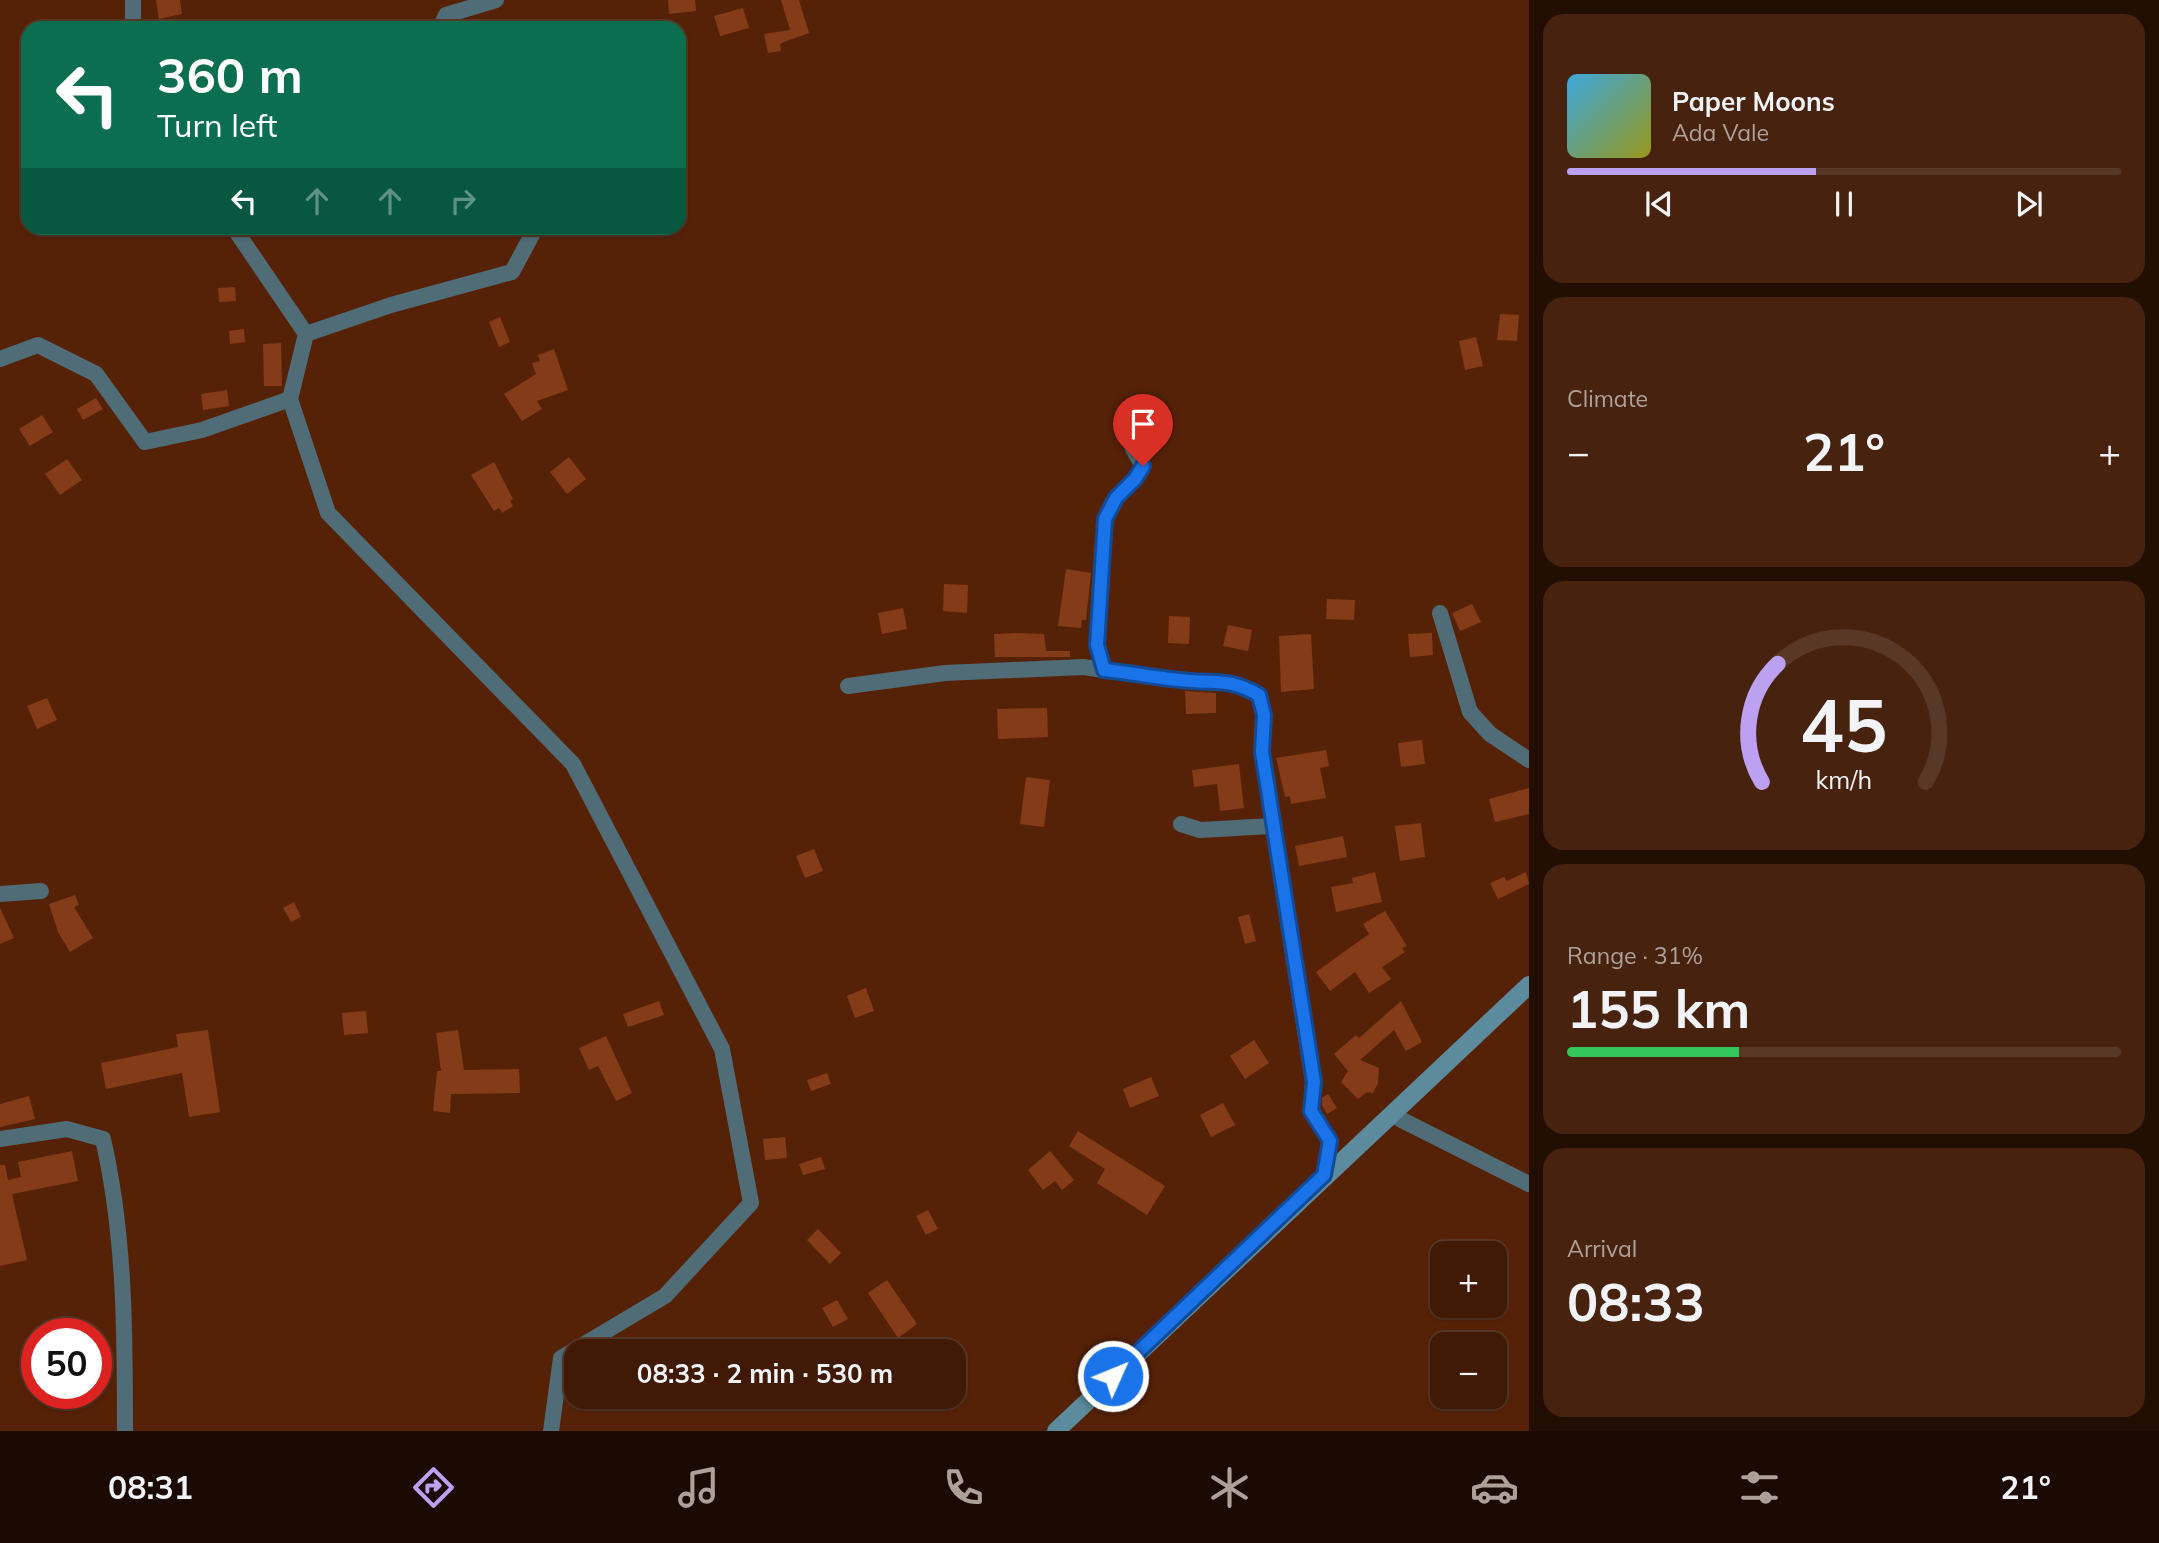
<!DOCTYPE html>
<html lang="en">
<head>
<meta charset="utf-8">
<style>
  :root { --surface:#401a05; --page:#47230f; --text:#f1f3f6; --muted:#aea19a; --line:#593827; --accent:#bca0f2 }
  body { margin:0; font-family:Mulish,sans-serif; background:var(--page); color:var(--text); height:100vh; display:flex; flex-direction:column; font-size:26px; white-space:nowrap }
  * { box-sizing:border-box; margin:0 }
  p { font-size:23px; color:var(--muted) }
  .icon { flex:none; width:38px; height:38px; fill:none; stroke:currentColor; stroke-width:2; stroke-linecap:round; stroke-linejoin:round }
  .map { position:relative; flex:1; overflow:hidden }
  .details { display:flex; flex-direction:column; gap:14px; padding:14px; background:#230e03; width:630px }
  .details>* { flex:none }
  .top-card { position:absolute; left:21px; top:21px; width:665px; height:214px; border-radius:21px; box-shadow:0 2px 5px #0004,0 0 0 2px var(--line); background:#0b6e4f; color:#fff; overflow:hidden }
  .buttons { position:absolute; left:1430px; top:1241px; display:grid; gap:14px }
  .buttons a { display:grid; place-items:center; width:77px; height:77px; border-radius:14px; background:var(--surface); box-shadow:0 2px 5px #0004,0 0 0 2px var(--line); font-size:35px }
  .speed { position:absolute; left:21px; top:1318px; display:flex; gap:14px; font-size:35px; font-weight:700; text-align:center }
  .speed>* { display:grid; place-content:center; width:91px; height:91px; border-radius:50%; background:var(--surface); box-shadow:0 2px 5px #0004,0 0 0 2px var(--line); line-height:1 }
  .speed .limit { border:10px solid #d22; background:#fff; color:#111 }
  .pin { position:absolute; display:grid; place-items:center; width:60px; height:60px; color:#fff; margin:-72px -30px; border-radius:50% 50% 50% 0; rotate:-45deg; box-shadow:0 0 7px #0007 }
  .pin .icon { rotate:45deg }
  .me { position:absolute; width:77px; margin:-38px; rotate:46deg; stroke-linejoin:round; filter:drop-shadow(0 0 5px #0008) }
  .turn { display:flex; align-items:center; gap:24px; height:147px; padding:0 21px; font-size:32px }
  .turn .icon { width:91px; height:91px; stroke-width:2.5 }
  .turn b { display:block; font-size:49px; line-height:60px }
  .lanes { display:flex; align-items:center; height:66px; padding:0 21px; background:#0003; justify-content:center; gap:35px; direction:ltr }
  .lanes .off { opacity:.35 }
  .big { font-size:52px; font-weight:700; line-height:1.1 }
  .details .tile { flex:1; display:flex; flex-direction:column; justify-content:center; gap:10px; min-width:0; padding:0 24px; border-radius:21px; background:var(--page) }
  .details .dial { align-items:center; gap:0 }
  .dial svg { height:182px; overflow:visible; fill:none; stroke:var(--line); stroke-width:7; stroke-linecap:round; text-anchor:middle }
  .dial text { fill:var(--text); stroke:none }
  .song { display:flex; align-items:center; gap:21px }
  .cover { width:84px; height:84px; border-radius:10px; background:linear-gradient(135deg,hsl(200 70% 55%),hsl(60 70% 35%)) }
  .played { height:7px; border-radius:4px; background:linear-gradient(90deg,var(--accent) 45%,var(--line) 45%) }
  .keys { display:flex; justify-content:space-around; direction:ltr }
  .heat { display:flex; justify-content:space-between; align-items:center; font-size:38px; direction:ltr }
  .charge { height:10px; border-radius:5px; background:linear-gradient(90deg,#34c759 31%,var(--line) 0) }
  .trip { position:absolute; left:564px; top:1339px; width:402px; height:70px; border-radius:21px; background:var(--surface); box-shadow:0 2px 5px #0004,0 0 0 2px var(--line); font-weight:700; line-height:70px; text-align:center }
  .menu { display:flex; height:112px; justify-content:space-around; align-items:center; background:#1a0a02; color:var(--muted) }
  .menu .icon { width:49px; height:49px }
  .menu .on { color:var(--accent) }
  .menu b { font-size:32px; color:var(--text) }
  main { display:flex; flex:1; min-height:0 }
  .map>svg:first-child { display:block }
  .building { fill:#843b17 }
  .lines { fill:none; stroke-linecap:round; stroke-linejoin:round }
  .minor { stroke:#4f6c77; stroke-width:16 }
  .secondary { stroke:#5b8b9d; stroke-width:18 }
  .route-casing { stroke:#114b97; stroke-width:18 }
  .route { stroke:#1a73e8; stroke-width:12 }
</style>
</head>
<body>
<main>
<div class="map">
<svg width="1529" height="1431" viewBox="0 0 1529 1431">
  <rect width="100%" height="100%" fill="#562207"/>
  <g class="building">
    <path d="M156 0H180L182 14 159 19Z"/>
    <path d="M668 0H695L696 11 669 14Z"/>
    <path d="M781 0H799L809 33 784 42 780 44 781 51 768 53 764 34 790 30Z"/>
    <path d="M743 8 749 28 720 36 714 16Z"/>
    <path d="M235 287 236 301 219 302 218 288Z"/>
    <path d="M1500 314 1519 315 1517 341 1497 340Z"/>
    <path d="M500 317 510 342 499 347 489 322Z"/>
    <path d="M244 329 245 342 230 344 229 331Z"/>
    <path d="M1476 337 1483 366 1465 370 1459 341Z"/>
    <path d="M281 343 282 386H264L263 344Z"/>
    <path d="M554 349 568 390 537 401 542 409 522 421 504 394 536 374 532 363 540 361 538 355Z"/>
    <path d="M227 390 229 406 203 410 201 394Z"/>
    <path d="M96 398 103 409 83 420 77 409Z"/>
    <path d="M42 415 53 432 30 446 19 429Z"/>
    <path d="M569 457 586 479 567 494 550 472Z"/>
    <path d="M67 459 82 480 60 495 45 474Z"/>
    <path d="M494 462 513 499 510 501 513 506 502 513 499 508 494 511 471 475Z"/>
    <path d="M1066 569 1091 573 1086 620H1082L1081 628 1058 626Z"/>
    <path d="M944 584 968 585 967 613 943 611Z"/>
    <path d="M1327 599 1355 600 1354 620 1326 619Z"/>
    <path d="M1472 604 1481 622 1460 631 1452 613Z"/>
    <path d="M903 608 907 629 882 634 878 613Z"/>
    <path d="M1169 616 1190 617 1189 644 1168 643Z"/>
    <path d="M1228 625 1252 630 1248 651 1223 646Z"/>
    <path d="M1018 633 1044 634 1046 651H1070V657H995L994 634Z"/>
    <path d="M1432 633 1433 655 1410 657 1408 634Z"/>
    <path d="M1311 634 1314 689 1281 692 1279 636Z"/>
    <path d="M1185 691 1216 693V713L1186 714Z"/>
    <path d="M47 698 57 720 37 729 27 706Z"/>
    <path d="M1047 708 1048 737 998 739 997 709Z"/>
    <path d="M1422 740 1425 764 1401 767 1398 743Z"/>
    <path d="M1326 750 1329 766 1320 768 1326 798 1291 804 1290 796 1285 797 1276 758Z"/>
    <path d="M1239 764 1244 808 1220 811 1217 784 1194 787 1192 770Z"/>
    <path d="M1026 777 1050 780 1044 827 1020 824Z"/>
    <path d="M1529 788V814L1495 822 1489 799Z"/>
    <path d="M1421 823 1425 857 1400 861 1395 826Z"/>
    <path d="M1343 836 1347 857 1299 866 1295 846Z"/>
    <path d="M814 849 823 871 805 878 796 856Z"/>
    <path d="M1375 872 1382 902 1336 912 1331 887 1353 883 1352 878Z"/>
    <path d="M1526 872 1529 884 1498 899 1490 883 1504 877 1507 881Z"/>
    <path d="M75 895 79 905 74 907 93 938 70 952 58 932 49 904Z"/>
    <path d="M294 902 301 917 291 922 283 908Z"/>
    <path d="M0 908 14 938 0 944Z"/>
    <path d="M1385 911 1407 946 1402 948 1405 952 1382 967 1391 979 1369 993 1355 972 1330 991 1316 972 1369 934 1363 924Z"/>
    <path d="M1249 914 1256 941 1245 944 1238 917Z"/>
    <path d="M866 988 874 1011 855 1018 847 996Z"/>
    <path d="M659 1001 664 1015 628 1027 623 1014Z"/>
    <path d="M1401 1001 1422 1042 1406 1051 1394 1030 1360 1060 1379 1068 1378 1083 1373 1093 1367 1092 1358 1099 1341 1082 1348 1071 1334 1054 1356 1035 1359 1038Z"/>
    <path d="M366 1011 368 1033 344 1035 342 1013Z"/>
    <path d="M208 1030 220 1112 189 1117 182 1073 106 1089 101 1063 178 1047 176 1034Z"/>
    <path d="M458 1030 464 1070 519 1069 520 1093 451 1094 450 1113 433 1111 437 1071H441L436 1033Z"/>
    <path d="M606 1036 632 1093 616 1101 598 1066 589 1070 579 1048Z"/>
    <path d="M1254 1040 1269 1063 1245 1079 1230 1056Z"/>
    <path d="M827 1073 831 1084 811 1091 807 1080Z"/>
    <path d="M1151 1077 1159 1096 1130 1108 1123 1089Z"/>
    <path d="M1328 1094 1337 1108 1327 1114 1322 1105V1098Z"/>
    <path d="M29 1096 35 1119 0 1127V1104Z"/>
    <path d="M1223 1103 1235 1125 1211 1137 1200 1115Z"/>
    <path d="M1078 1131 1165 1186 1147 1215 1097 1183 1105 1169 1069 1146Z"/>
    <path d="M785 1137 787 1158 765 1160 763 1139Z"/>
    <path d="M72 1151 78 1181 12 1194 27 1260 0 1266V1165H5L8 1180 21 1177 18 1162Z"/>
    <path d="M1050 1151 1074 1180 1062 1190 1055 1181 1043 1190 1028 1170Z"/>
    <path d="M821 1157 825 1169 803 1175 799 1164Z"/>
    <path d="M928 1210 938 1229 926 1235 916 1216Z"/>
    <path d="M818 1229 841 1253 830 1264 807 1240Z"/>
    <path d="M887 1280 917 1324 898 1338 868 1293Z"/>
    <path d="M837 1300 848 1319 833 1327 822 1308Z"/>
  </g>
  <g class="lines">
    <g class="minor">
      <path d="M133 0V28"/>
      <path d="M440 28 446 15 496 0"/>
      <path d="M234 228 306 334 290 399 328 513 573 764 722 1049 751 1203 665 1296 561 1358 551 1431"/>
      <path d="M306 334 391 305 512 272 534 231 533 228"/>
      <path d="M0 359 38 345 96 374 145 442 202 430 290 399"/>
      <path d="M1133 449 1143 466 1135 479 1116 498 1105 518 1097 645 1104 670C1133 673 1162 679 1191 681 1221 683 1230 679 1259 695L1264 715 1262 752 1273 826 1200 830 1181 824"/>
      <path d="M1440 613 1470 712 1490 734 1529 760"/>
      <path d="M848 686 945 673 1083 667 1104 670"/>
      <path d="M1273 826 1313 1082 1311 1111 1330 1141 1324 1175"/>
      <path d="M0 894 41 891"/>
      <path d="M1392 1115 1529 1184"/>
      <path d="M0 1139 67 1129 103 1139C125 1235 125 1333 125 1431"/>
    </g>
    <path class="secondary" d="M1056 1431 1529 985"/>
  </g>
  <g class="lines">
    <defs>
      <path id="route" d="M1113 1376 1324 1175 1330 1141 1311 1111 1314 1082 1262 752 1264 715 1259 695C1230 679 1221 683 1191 681 1162 679 1133 673 1104 670L1097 645 1105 519 1116 498 1135 479 1143 466"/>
    </defs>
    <use href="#route" class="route-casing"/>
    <use href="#route" class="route"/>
  </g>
</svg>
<div class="buttons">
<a>+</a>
<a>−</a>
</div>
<div class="speed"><div class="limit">50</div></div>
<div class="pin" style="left:1143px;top:466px;background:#d93025"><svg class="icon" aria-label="arrive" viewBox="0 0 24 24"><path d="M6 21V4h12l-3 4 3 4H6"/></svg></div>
<svg class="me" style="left:1113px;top:1376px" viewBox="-20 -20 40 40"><circle r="17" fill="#1a73e8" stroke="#fff" stroke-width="3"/><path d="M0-11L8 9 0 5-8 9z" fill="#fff"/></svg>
<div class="trip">08:33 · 2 min · 530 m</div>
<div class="top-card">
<div class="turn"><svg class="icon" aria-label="left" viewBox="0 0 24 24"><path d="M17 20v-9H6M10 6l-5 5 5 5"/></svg><div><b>360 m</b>Turn left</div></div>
<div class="lanes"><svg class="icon" aria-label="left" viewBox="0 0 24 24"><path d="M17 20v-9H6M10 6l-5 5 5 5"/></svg><svg class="icon off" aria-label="ahead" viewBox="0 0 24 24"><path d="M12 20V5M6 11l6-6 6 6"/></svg><svg class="icon off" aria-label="ahead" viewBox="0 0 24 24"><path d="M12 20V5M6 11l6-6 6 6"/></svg><svg class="icon off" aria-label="right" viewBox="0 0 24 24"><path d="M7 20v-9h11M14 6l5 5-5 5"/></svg></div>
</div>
</div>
<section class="details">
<div class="tile">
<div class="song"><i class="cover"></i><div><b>Paper Moons</b><p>Ada Vale</p></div></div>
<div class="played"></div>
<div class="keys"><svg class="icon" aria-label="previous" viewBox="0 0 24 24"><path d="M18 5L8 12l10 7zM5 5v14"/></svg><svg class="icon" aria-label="pause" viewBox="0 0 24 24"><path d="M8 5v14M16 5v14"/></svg><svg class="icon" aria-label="next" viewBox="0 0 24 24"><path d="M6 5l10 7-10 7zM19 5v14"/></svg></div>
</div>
<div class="tile"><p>Climate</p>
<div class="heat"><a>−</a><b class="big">21°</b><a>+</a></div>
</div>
<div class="tile dial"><svg viewBox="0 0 100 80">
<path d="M14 69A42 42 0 1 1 86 69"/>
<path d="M14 69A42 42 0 0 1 21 17" stroke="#bca0f2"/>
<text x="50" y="56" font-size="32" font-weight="700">45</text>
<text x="50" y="72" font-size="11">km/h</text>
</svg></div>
<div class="tile"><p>Range · 31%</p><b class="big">155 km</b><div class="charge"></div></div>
<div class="tile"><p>Arrival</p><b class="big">08:33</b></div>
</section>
</main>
<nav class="menu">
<b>08:31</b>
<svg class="icon on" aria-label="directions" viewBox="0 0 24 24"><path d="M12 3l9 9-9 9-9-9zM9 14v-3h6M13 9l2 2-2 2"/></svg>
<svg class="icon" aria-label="music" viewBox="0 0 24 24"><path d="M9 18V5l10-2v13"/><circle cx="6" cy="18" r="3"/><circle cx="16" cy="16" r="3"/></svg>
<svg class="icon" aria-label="phone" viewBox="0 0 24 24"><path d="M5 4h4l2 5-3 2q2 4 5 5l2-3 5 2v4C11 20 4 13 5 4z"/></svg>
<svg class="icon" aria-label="climate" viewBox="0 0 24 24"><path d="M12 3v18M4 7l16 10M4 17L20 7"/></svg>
<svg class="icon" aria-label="car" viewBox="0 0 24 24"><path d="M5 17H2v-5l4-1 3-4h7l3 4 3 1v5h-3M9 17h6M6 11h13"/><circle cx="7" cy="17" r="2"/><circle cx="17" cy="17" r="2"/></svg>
<svg class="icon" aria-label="filters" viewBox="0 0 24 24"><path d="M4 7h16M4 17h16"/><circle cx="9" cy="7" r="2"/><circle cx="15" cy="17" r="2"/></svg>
<b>21°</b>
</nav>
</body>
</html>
